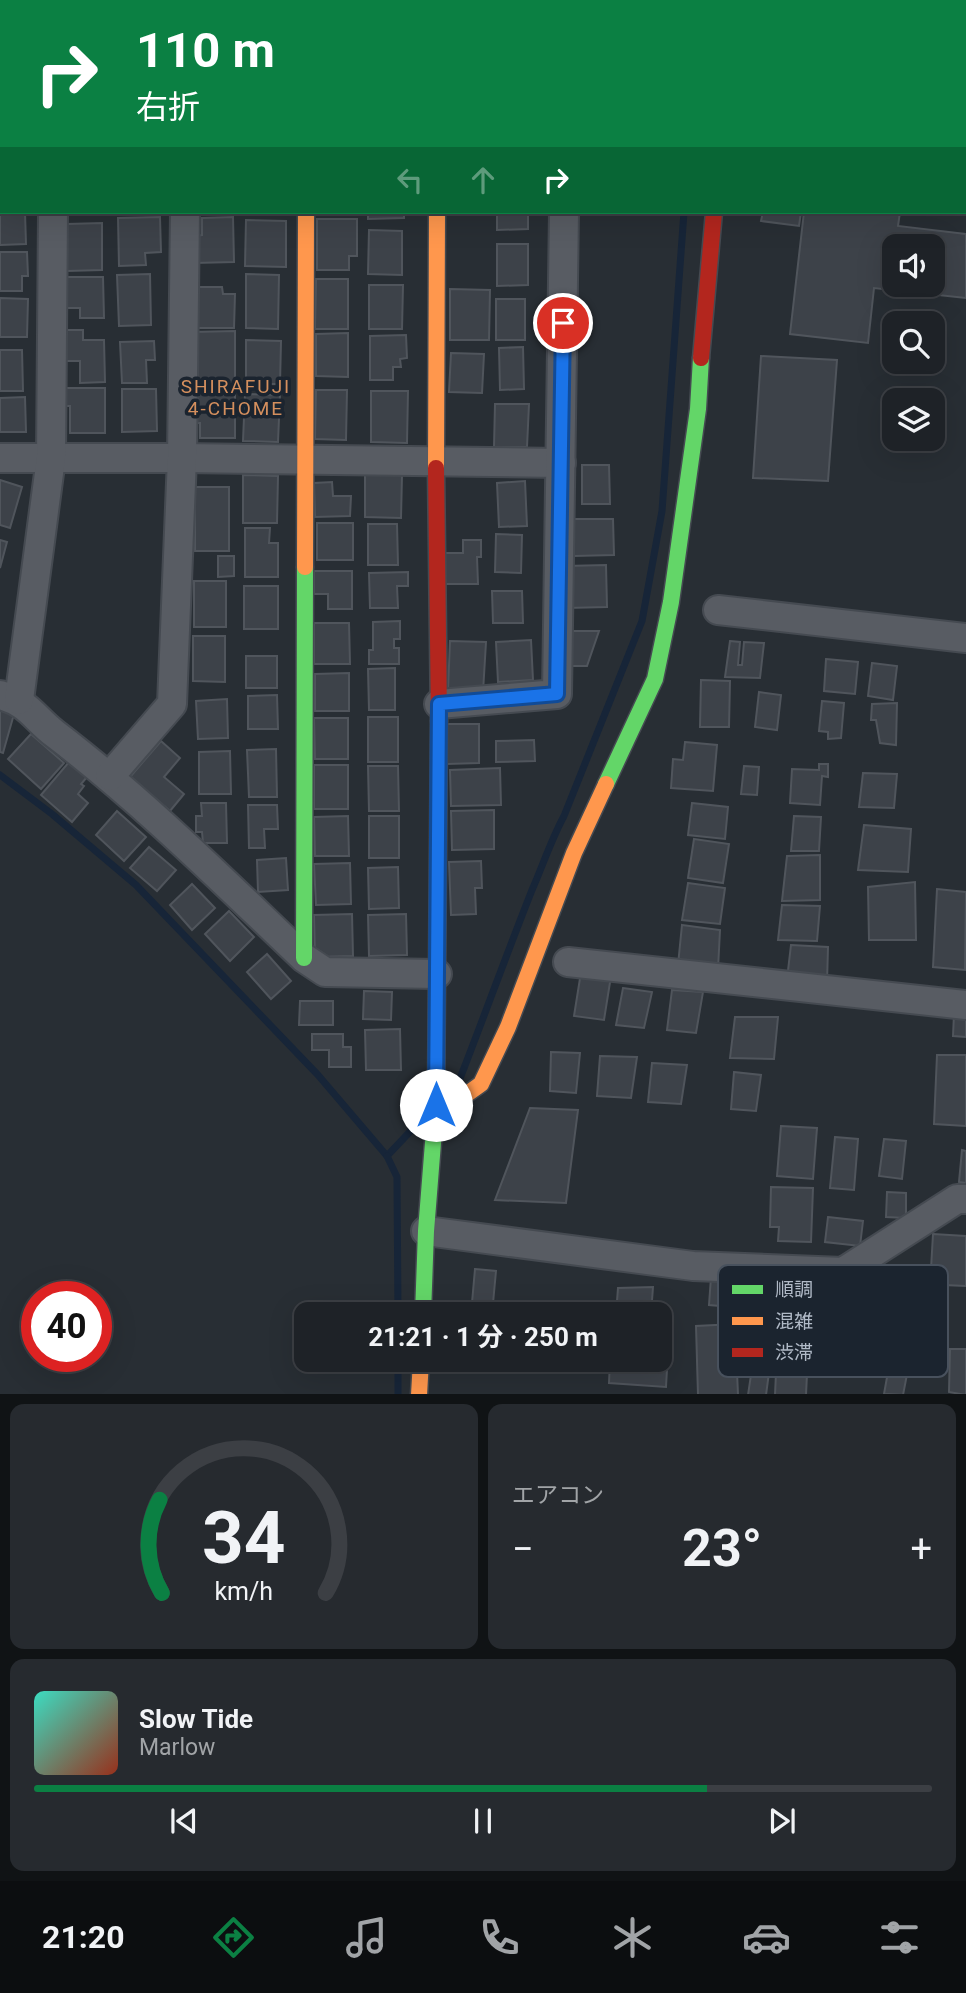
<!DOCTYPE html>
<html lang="ja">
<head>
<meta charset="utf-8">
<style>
  :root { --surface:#1e2227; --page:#262a2f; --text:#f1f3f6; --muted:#a1a4a7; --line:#3c3f44; --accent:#0b8043 }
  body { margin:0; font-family:Roboto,"Noto Sans JP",sans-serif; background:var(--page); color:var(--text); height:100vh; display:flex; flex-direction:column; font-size:26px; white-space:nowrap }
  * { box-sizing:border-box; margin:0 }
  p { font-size:23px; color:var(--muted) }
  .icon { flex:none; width:38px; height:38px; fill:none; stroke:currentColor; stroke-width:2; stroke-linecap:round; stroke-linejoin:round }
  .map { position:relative; height:1394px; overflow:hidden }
  .details { display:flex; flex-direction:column; gap:10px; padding:10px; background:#101315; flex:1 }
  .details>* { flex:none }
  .guide { position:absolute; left:0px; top:0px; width:966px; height:214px; box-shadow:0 7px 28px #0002,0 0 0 2px var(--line); background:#0b8043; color:#fff; overflow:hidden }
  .fabs { position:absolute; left:882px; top:234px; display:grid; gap:14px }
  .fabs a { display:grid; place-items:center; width:63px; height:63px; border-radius:14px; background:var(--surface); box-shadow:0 7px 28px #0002,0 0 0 2px var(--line); font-size:35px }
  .speed { position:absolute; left:21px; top:1281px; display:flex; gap:14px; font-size:35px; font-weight:700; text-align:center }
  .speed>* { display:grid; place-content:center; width:91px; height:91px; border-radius:50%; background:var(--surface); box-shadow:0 7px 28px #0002,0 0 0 2px var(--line); line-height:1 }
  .speed .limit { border:10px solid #d22; background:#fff; color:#111 }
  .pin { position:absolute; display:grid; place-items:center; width:60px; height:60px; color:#fff; margin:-30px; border:4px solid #fff; border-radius:50%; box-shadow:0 2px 7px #0007 }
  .me { position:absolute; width:77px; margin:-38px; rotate:0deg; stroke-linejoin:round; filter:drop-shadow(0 0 5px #0008) }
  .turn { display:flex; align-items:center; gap:24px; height:147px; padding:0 21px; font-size:32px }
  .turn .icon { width:91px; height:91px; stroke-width:2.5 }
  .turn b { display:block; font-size:49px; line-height:60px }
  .lanes { display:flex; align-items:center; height:66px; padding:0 21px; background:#0003; justify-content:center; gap:35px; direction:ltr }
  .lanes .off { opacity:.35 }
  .big { font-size:52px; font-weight:700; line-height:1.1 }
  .details .tile { flex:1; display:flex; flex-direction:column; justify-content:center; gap:10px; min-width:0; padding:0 24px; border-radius:14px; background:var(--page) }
  .details .dial { align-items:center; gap:0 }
  .dial svg { height:182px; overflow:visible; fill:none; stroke:var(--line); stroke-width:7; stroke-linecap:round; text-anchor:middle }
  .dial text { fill:var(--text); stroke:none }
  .song { display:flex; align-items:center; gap:21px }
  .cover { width:84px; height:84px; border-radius:10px; background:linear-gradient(135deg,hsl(170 70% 55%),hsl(10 70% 35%)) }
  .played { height:7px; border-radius:4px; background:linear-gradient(90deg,var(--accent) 75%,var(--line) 75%) }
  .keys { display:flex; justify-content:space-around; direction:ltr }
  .heat { display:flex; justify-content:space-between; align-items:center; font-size:38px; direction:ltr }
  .details .tiles { flex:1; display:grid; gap:10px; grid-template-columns:1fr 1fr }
  .tile:last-child { grid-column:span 2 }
  .trip { position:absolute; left:294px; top:1302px; width:378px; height:70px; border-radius:14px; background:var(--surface); box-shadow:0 7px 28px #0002,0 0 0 2px var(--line); font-weight:700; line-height:70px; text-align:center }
  .dock { display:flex; height:112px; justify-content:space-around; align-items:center; background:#0c0e10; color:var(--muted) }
  .dock .icon { width:49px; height:49px }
  .dock .selected { color:var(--accent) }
  .dock b { font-size:32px; color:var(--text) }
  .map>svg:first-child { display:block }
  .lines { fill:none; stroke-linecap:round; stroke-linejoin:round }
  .stream { stroke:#172538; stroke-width:7 }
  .building { fill:#3d4249; stroke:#50555c; stroke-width:2; fill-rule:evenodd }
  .street-casing { stroke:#454a51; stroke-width:32 }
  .fast-casing { stroke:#454a51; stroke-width:19 }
  .slow-casing { stroke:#454a51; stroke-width:19 }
  .jam-casing { stroke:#454a51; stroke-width:19 }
  .street { stroke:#585c63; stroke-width:28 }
  .fast { stroke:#63d668; stroke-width:16 }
  .slow { stroke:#ff974d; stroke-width:16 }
  .jam { stroke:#b3261e; stroke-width:16 }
  .route-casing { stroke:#114b97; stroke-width:18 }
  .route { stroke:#1a73e8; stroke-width:12 }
  .labels { text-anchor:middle; stroke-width:7; stroke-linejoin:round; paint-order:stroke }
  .neighbourhood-label { font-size:19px; letter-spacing:2px; fill:#d48f5e; stroke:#1b242f }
  .key { fill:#1b242f; stroke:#48515d; stroke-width:2 }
  .key-label { font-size:19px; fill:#b1bac7 }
</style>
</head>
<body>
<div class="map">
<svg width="966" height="1395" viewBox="0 0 966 1395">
  <rect width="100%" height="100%" fill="#282e34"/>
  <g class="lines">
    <g class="stream">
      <path d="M859 2 860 0"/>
      <path d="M0 775 52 814 136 885 318 1075 387 1156 422 1119"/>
      <path d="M459 1081C484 1017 507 953 532 890 543 865 551 840 564 816L642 621 662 511 684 212"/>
      <path d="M387 1156 397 1177 398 1314"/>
      <path d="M398 1360V1395"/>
    </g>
  </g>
  <g class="building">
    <rect x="0" y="159" width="2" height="38"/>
    <path d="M0 204 2 212H25L26 244 0 245Z"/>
    <path d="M245 212H281V215L245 214Z"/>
    <path d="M368 212H404V218L368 219Z"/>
    <path d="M497 212H528V229L497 230Z"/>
    <path d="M763 212H801L799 226 761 221Z"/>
    <path d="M804 212H900L898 226 966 234V298L874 288 868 343 790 334ZM894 247H933V285H894Z"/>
    <path d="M160 217 161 252 145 253 146 265 119 266 118 218Z"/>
    <path d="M233 217 234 262 194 263V236L202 235V218Z"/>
    <path d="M317 219H357V256H349V270H317Z"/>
    <path d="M246 220 286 221V267L245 266Z"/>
    <path d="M102 223V270L67 271V224Z"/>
    <path d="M369 230 402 231V275L368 274Z"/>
    <path d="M497 244H528V285L497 286Z"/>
    <path d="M0 252H27L28 276H22V291H0Z"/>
    <path d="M150 274 151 325 119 326 117 275Z"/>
    <path d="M246 274 279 275 278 329 246 328Z"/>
    <path d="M66 277H103L104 318H80V308H66Z"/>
    <path d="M316 279H348V329H315Z"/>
    <path d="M369 285H403L402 329H369Z"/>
    <path d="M193 287H222L223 294H235L234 328H193Z"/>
    <path d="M450 289 490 290 489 340H450Z"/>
    <path d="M0 298 28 299 27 337H0Z"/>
    <rect x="496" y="299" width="29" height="41"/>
    <path d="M914 317V324H895L894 319Z"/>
    <path d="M63 330H83V340H104L105 382 80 383V361H63Z"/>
    <path d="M235 331V383L192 384V332Z"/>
    <path d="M348 333V377L316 376V334Z"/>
    <path d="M406 335 407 358 400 359 401 367H393V380H370V336Z"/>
    <path d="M246 340 281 341 280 384H246Z"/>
    <path d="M154 341 155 360H146L147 383H122L120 342Z"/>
    <path d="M523 347 524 389 500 390 499 348Z"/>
    <path d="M0 350H22L23 391H0Z"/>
    <path d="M451 353 484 354 482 393 449 392Z"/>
    <path d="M761 356 837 360 828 481 753 478Z"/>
    <path d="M62 388H105V433H70V406H62Z"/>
    <path d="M122 389H156L157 431 122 432Z"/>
    <path d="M192 389H235V438H200V423H192Z"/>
    <path d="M316 390H347L346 440 315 439Z"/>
    <path d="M371 391H408L407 443 371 442Z"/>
    <path d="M245 394 280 395 278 442 243 441Z"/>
    <path d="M25 397 26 432H0V398Z"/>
    <path d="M495 404H529L527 447H494Z"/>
    <path d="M582 465H609L610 504H582Z"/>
    <path d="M365 474 402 475 401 518 365 517Z"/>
    <path d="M243 475 278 476 277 523H243Z"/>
    <path d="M0 480 22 487 10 528 0 525Z"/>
    <path d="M525 481 527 526 499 527 497 483Z"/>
    <path d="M332 482 333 496H351L350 516 315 517 314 483Z"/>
    <rect x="195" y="487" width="34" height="64"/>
    <path d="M573 519H613L614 555 574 556Z"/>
    <rect x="317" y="523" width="36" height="37"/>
    <path d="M368 524H397L398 565H368Z"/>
    <path d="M245 528H270L269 543H278V577H245Z"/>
    <path d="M496 534 522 535 521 573 495 572Z"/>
    <path d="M0 540 7 542 0 568Z"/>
    <path d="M463 540H481V557H477L478 584H445L444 553H463Z"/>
    <path d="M218 556H234V576L218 577Z"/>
    <path d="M606 565 607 607 566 608 565 566Z"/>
    <path d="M314 571H352V609H328V594H314Z"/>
    <path d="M408 572V586H397L398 608H370L369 573Z"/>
    <rect x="194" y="581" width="32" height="46"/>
    <rect x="244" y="586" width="34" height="43"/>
    <path d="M492 591H522L523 623H493Z"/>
    <path d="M400 621V639H394V648H399V664H369V650H373V622Z"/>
    <path d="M314 623H349L350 664H314Z"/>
    <path d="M569 631H599L587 666H570Z"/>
    <path d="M193 636H225V682L193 681Z"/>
    <path d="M531 640 533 680 498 682 496 642Z"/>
    <path d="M450 641 486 642 483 692 448 690Z"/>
    <path d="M730 641 740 642 738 665H742L744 642 764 643 760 678 725 677Z"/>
    <rect x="246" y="656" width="31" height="32"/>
    <path d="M826 659 858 662 855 694 824 691Z"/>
    <path d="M872 663 897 666 893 700 868 696Z"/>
    <path d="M395 668V710H369L368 669Z"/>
    <path d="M349 673V711H315V674Z"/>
    <path d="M701 680 730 681 729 727H700Z"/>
    <path d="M759 692 781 695 777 730 755 727Z"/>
    <path d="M277 695 278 729H248V696Z"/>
    <path d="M227 699 228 738 198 739 196 701Z"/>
    <path d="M822 701 844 703 841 738 828 739V732L819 731Z"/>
    <path d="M897 703 896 745 880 743 876 720H871L872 704Z"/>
    <path d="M0 710 14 714 3 753 0 752Z"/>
    <rect x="368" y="717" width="30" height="45"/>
    <path d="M314 718H348V759H315Z"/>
    <path d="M447 724H479V763L447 764Z"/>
    <path d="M31 734 64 763 41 789 8 759Z"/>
    <path d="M534 740 535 761 496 762V741Z"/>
    <path d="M161 741 180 758 164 777 184 794 170 811 130 777Z"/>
    <path d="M685 742 717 745 713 791 671 788 673 759 683 760Z"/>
    <path d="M276 749 277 797H249L247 750Z"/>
    <path d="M230 751 231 794H199V752Z"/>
    <path d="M69 762 87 777 81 784 84 786 78 794 88 803 72 822 41 795Z"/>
    <path d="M819 764H828V777L822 776 820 805 790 803 792 769 819 770Z"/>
    <rect x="314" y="765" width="34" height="44"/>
    <path d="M368 766H398L399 811H369Z"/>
    <path d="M744 766 759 767 757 795 741 794Z"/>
    <path d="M500 768 501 805 451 806 450 770Z"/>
    <path d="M863 773 897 774 894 808 859 807Z"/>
    <path d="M201 803H226L227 843H203L202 832H196V816H202Z"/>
    <path d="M692 803 728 807 725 839 688 835Z"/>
    <path d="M248 805H277L278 829H264L265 848H249Z"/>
    <path d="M494 810V849L452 850 451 811Z"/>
    <path d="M117 811 146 837 124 861 96 835Z"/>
    <path d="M348 816 349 856H315L314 817Z"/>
    <rect x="369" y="816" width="30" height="42"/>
    <path d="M794 816 821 817 819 851H791Z"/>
    <path d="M864 825 911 829 908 872 858 870Z"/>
    <path d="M694 839 729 844 723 883 688 878Z"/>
    <path d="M149 847 176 870 157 891 130 868Z"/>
    <path d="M820 855V900L782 901 787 856Z"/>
    <path d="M286 858 288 890 258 892 257 860Z"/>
    <path d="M481 861 482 888H475L476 914 451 915 449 862Z"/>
    <path d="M350 863 351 904 316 905 314 864Z"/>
    <path d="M398 867 399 908 369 909 368 868Z"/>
    <path d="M915 882 916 940H869L868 887Z"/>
    <path d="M688 883 725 888 720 924 682 920Z"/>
    <path d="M192 884 215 908 192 930 170 905Z"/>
    <path d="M937 889 966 892 965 970 933 967Z"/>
    <path d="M782 905 820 906 817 941 778 940Z"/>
    <path d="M229 911 254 937 230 961 205 934Z"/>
    <path d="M352 914 353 956 315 957 314 915Z"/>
    <path d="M406 914 407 955 369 956 368 915Z"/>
    <path d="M682 925 720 930 718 969 678 965Z"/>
    <path d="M791 945 828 947 827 983 787 979Z"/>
    <path d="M267 954 291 981 271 999 247 972Z"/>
    <path d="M581 972 611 976 604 1020 574 1016Z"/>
    <path d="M623 988 652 992 644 1028 616 1025Z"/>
    <path d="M672 990 703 992 696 1033 667 1030Z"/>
    <path d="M364 991 392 992 391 1020 363 1019Z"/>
    <path d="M300 1001H333V1025H299Z"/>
    <path d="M954 1014 966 1015V1037L953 1036Z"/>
    <path d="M735 1017H778L774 1059 730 1058Z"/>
    <path d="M400 1029 401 1070H366L365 1030Z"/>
    <path d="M312 1034H343V1047H351V1067H329V1050H312Z"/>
    <path d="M551 1052 580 1053 576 1093 550 1091Z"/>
    <path d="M937 1055H966V1126L934 1124Z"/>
    <path d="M600 1056 637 1057 631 1098 597 1096Z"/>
    <path d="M652 1063 687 1065 681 1104 648 1102Z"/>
    <path d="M734 1072 761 1075 756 1111 731 1109Z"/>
    <path d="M530 1108 578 1110 566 1203 495 1200Z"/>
    <path d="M781 1126 817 1128 813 1179 777 1176Z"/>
    <path d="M835 1137 858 1139 854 1190 830 1188Z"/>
    <path d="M884 1139 906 1141 902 1179 879 1176Z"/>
    <path d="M962 1150 966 1151V1183L959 1182Z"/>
    <path d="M771 1187 813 1188 811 1242 778 1241 779 1227H770Z"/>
    <path d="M887 1192 906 1193V1218L886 1217Z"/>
    <path d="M828 1217 863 1221 860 1246 825 1242Z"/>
    <path d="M933 1234 966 1236V1286L944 1285 945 1269H931Z"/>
    <path d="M475 1269 496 1271 492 1314H471Z"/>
    <path d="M711 1277 734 1279 732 1307 709 1305Z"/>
    <path d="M653 1287 651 1314H616L618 1288Z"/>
    <path d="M735 1324 738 1395H698L696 1326Z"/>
    <path d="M660 1333 669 1334 666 1387 609 1383 610 1360H660Z"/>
    <path d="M755 1348 772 1350 766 1395H748Z"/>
    <path d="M950 1349H966V1395L949 1392Z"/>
    <path d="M777 1351 808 1353 806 1395H775Z"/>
    <path d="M891 1355 910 1359 903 1395 884 1394Z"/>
  </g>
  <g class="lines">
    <defs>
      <g id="street">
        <path d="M0 2H257"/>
        <path d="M910 2 911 0"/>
        <path d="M964 133H966"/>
        <path d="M0 140 2 141"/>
        <path d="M0 458H182L561 463"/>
        <path d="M718 610 966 638"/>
        <path d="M0 695C29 703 33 717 55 734 144 802 223 881 304 958L325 972 437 974"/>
        <path d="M19 700 51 458 53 212"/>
        <path d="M439 704 557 694 564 212"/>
        <path d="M110 776 172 704 182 458 185 212"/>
        <path d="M568 962 966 1005"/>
        <path d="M426 1231 693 1266 843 1272 957 1199H966"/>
      </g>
      <g id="fast">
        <path d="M606 784 655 679 671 602 698 409 701 358"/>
        <path d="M304 958 305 567"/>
        <path d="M423 1314 426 1231 436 1105 439 721"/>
      </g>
      <g id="slow">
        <path d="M438 0V2"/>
        <path d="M436 468 437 212"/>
        <path d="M305 567 306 212"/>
        <path d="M435 1117 481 1084 508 1027 574 853 606 784"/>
        <path d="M419 1395 421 1360"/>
      </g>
      <g id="jam">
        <path d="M701 358 714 212"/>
        <path d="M436 468 439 721"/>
      </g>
    </defs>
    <use href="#street" class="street-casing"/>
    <use href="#fast" class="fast-casing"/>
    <use href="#slow" class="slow-casing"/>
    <use href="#jam" class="jam-casing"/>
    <use href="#street" class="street"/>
    <use href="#fast" class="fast"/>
    <use href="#slow" class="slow"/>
    <use href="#jam" class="jam"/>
  </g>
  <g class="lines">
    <defs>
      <path id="route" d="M436 1105 439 704 557 694 563 323"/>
    </defs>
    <use href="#route" class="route-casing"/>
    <use href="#route" class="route"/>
  </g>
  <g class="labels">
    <g class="neighbourhood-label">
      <text x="236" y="393">SHIRAFUJI<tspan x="236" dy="22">4-CHOME</tspan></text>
    </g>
  </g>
  <rect x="718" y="1265" width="230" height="112" rx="10" class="key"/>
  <rect x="732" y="1285" width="31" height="9" fill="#63d668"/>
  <rect x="732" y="1317" width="31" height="8" fill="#ff974d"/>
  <rect x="732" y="1348" width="31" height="9" fill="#b3261e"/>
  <g class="key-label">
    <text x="775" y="1296">順調</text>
    <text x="775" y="1328">混雑</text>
    <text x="775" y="1359">渋滞</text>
  </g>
</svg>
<div class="fabs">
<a><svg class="icon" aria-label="sound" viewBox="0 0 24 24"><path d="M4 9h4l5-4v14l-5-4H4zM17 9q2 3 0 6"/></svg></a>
<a><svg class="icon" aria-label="search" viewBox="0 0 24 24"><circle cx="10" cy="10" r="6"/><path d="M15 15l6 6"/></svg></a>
<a><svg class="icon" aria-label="layers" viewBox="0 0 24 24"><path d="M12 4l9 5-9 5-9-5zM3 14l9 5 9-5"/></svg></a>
</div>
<div class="speed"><div class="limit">40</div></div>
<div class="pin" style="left:563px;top:323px;background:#d93025"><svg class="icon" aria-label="arrive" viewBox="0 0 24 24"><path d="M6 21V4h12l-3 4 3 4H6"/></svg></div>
<svg class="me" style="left:436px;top:1105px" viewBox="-20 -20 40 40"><circle r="19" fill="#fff"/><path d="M0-13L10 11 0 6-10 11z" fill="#1a73e8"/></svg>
<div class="trip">21:21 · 1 分 · 250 m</div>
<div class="guide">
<div class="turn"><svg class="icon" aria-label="right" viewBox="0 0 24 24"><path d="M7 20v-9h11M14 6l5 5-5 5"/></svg><div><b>110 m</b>右折</div></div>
<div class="lanes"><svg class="icon off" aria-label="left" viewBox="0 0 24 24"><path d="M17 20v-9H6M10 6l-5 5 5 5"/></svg><svg class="icon off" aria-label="ahead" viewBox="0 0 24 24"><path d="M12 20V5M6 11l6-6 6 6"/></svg><svg class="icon" aria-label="right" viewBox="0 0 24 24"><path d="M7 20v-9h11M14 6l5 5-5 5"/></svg></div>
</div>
</div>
<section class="details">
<div class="tiles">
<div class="tile dial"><svg viewBox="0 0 100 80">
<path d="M14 69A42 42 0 1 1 86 69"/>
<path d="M14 69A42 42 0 0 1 13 28" stroke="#0b8043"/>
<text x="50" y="56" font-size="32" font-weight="700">34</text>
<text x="50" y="72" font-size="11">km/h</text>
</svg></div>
<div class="tile"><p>エアコン</p>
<div class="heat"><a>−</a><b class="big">23°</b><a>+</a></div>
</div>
<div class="tile">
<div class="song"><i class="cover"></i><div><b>Slow Tide</b><p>Marlow</p></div></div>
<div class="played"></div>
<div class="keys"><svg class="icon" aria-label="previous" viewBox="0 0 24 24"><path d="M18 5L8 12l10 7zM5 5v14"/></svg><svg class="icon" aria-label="pause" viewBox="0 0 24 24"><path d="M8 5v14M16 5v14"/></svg><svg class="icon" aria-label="next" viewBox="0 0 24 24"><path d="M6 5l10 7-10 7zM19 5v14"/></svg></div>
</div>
</div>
</section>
<nav class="dock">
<b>21:20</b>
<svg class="icon selected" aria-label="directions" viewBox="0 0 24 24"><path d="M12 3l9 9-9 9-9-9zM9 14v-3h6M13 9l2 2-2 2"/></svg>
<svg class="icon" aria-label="music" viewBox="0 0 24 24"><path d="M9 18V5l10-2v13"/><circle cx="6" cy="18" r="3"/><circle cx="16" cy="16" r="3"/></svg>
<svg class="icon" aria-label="phone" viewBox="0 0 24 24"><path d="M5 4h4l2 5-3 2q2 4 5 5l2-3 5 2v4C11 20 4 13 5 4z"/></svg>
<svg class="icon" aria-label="climate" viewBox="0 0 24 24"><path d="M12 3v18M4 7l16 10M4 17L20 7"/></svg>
<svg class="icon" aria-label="car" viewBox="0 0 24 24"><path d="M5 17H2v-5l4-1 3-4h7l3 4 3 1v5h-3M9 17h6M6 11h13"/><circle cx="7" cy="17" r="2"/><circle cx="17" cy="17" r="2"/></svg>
<svg class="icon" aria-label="filters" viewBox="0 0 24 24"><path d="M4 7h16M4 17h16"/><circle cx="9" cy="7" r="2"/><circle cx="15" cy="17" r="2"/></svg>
</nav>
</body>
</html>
